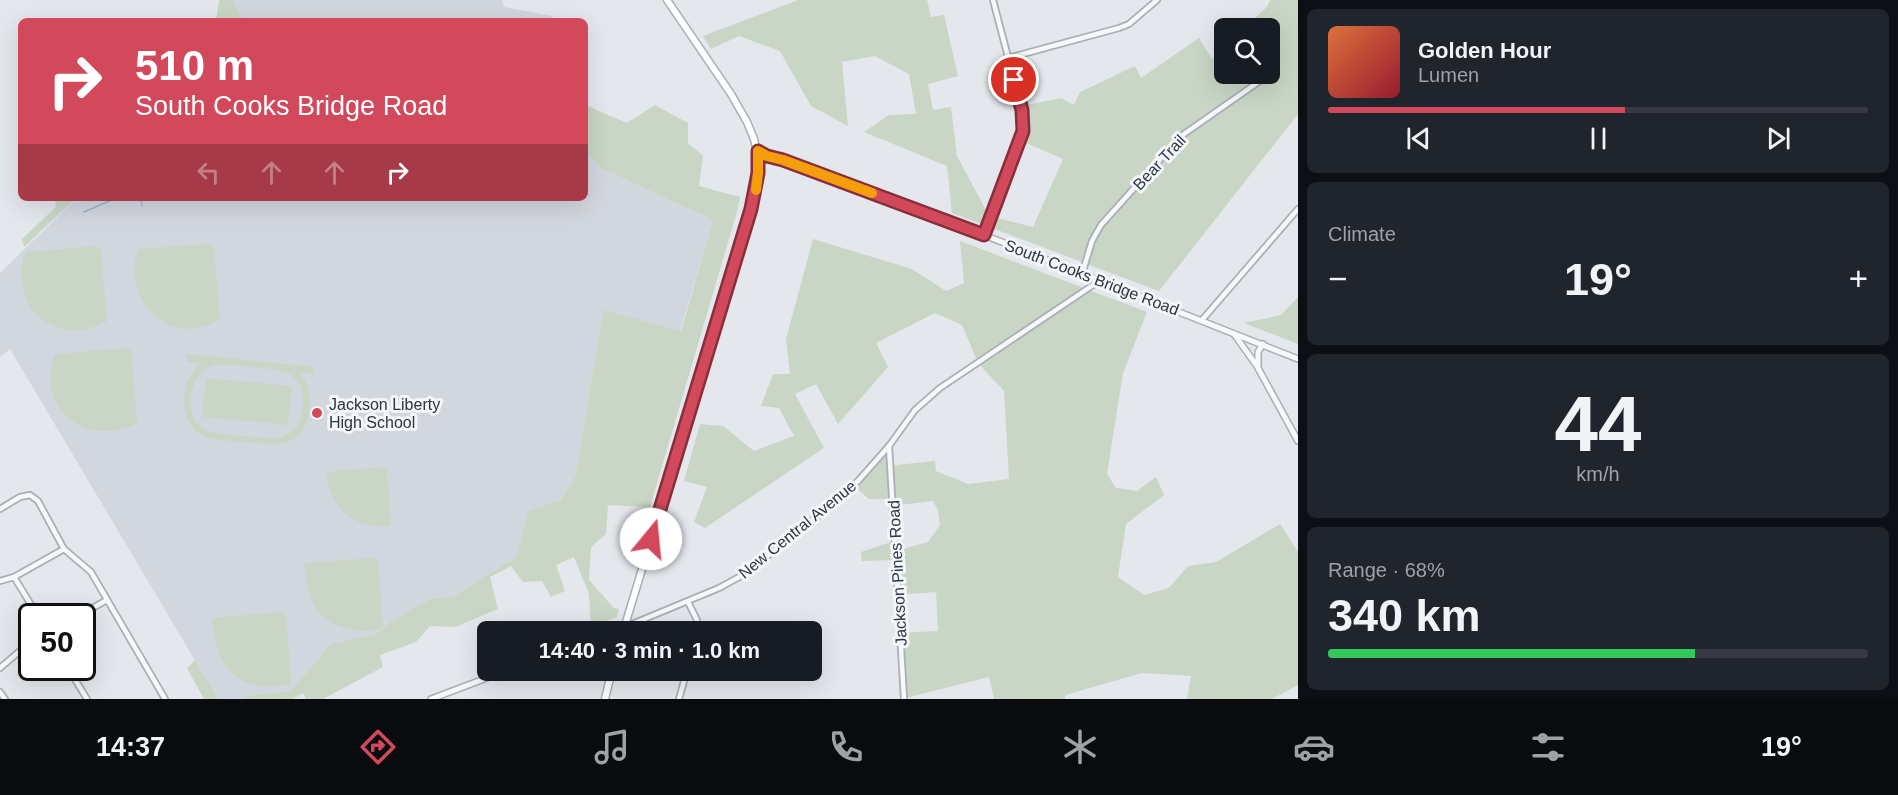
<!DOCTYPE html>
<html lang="en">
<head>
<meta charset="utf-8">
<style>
  :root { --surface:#171b24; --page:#20242c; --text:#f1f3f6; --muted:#9ea1a6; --line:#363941; --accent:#d1495b }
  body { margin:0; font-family:Arial,sans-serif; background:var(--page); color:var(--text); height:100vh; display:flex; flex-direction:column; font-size:22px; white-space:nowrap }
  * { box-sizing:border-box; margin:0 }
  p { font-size:20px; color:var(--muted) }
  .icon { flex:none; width:33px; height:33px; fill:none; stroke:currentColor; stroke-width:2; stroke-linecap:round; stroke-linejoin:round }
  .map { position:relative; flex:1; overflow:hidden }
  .panel { display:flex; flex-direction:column; gap:9px; padding:9px; background:#0d0f14; width:600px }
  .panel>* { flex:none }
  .top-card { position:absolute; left:18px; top:18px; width:570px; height:183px; border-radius:9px; box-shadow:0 6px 24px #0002; background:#d1495b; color:#fff; overflow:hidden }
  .tools { position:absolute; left:1214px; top:18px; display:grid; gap:12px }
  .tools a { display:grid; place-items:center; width:66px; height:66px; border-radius:9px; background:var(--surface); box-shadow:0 6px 24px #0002; font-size:30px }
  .speed { position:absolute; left:18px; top:603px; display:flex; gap:12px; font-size:30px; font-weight:700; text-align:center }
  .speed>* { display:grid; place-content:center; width:78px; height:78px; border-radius:50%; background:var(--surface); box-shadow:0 6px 24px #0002; line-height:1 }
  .speed .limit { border:3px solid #111; border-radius:9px; background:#fff; color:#111 }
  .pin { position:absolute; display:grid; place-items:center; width:51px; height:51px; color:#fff; margin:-26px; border:3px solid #fff; border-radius:50%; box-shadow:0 2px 6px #0007 }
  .me { position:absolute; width:66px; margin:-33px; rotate:17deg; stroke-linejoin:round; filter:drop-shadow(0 0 4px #0008) }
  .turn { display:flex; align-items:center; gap:21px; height:126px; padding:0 18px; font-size:27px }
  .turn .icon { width:78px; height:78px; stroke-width:2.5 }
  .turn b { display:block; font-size:42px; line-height:51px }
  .lanes { display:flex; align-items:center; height:57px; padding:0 18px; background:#0003; justify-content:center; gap:30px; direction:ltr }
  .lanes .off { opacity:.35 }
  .big { font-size:45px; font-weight:700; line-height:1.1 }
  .panel .card { flex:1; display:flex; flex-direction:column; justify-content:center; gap:9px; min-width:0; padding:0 21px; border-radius:9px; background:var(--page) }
  .panel .dial { align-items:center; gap:0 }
  .dial b { font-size:78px; line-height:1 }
  .song { display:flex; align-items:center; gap:18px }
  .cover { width:72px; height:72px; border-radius:9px; background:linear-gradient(135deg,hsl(20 70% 55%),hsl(350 70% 35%)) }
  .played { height:6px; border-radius:3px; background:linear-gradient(90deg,var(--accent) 55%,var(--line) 55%) }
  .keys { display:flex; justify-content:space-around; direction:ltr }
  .heat { display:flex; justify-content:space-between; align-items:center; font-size:33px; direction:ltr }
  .charge { height:9px; border-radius:4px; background:linear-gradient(90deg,#34c759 68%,var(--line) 0) }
  .trip { position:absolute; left:477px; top:621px; width:345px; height:60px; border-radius:9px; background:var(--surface); box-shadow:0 6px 24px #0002; font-weight:700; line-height:60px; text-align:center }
  .dock { display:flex; height:96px; justify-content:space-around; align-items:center; background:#090b0e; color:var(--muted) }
  .dock .icon { width:42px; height:42px }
  .dock .selected { color:var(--accent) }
  .dock b { font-size:27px; color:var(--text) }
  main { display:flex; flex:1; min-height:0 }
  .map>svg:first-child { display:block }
  .built { fill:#d2d6de }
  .green { fill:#c9d6c5; fill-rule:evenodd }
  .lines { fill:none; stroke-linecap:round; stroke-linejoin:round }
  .stream { stroke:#9fb4cc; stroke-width:1.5 }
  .minor-casing { stroke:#a9aeb7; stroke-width:8 }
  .tertiary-casing { stroke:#a9aeb7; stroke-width:8 }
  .secondary-casing { stroke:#a9aeb7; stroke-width:9 }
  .minor { stroke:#f7f8fa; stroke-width:4.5 }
  .tertiary { stroke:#f7f8fa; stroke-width:5 }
  .secondary { stroke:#fff; stroke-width:6 }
  .route-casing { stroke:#882f3b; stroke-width:15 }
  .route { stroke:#d1495b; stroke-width:10 }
  .slow { stroke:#f59e0b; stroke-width:10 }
  .poi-dot { fill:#d1495b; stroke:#f4f6f9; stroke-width:2 }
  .labels { text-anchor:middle; stroke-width:6; stroke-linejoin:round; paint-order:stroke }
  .street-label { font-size:16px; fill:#2b3445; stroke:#f4f6f9 }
  .poi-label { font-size:16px; fill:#2b3445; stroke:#f4f6f9; text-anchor:start }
</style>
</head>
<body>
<main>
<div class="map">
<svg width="1298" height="699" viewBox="0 0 1298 699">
  <rect width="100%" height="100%" fill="#e4e7ec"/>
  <g class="built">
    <path d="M233 0H502L504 7 552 16 555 21H243Z"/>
    <path d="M585 150 600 168 713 220 680 331 603 311 575 477 560 500 528 511 516 557 452 597 432 598 391 621 378 634 330 644 291 691 248 696 240 699H218L10 349 0 357V273L77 198H585Z"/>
  </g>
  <g class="green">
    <path d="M219 0H233L243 21H216Z"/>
    <path d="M798 0H927L931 17 944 15 958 76 928 84 933 110 951 107 957 156 989 216 1033 227 1063 159 1019 140 1018 107 1061 98 1074 105 1080 92 1135 66 1141 78 1199 38 1212 59 1224 47V74H1269V28H1244L1267 7 1270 0H1298V114L1159 291 952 213 947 166 864 132 889 115 916 114 909 74 875 56 842 62 848 126 811 106 780 51 739 36 711 49 703 36Z"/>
    <path d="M585 105 627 123 655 105 688 123V143L703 156 699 186 740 197 737 212 650 507 608 505 606 534 591 547 589 580 614 608 619 609 617 617 591 627 589 594 574 557 556 565 565 591 551 597 542 581 523 582 511 566 490 577 498 609 455 627 430 626 416 642 380 655 383 667 323 699H306L303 693 293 699H240L248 696 291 691 330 644 377 634 383 629C374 629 365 632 355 630 315 624 307 599 304 563L373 558 378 561 383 629 391 621 432 598 452 597 516 557 528 511 560 500 575 477 603 310 681 331 713 220 600 168 585 150Z"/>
    <path d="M55 198H76L24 247 22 239 56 207Z"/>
    <path d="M813 239 912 269 946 291 964 283 960 241 1147 312 1123 373 1107 474 1116 488 1137 491 1156 477 1164 495 1126 524 1118 577 1144 595 1169 588 1188 566 1216 562 1280 524 1298 552V685L1272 699H1187L1191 676 1142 673 1065 695V699H994L989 677 902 699 897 633 938 631 936 592 896 595 894 560 862 561 861 552 894 541 896 551 928 542 940 525 938 510 933 501 891 506V499H869L854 486 886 447 887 466 935 461 936 471 968 484 1009 479 1004 391 978 363 962 325 935 313 876 343 888 367 838 424 816 384 795 394 824 448 705 528 694 522 707 487 684 481 700 424 723 426 754 451 794 436 779 408 761 406 773 374H790L786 339Z"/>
    <path d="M210 244 214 247 220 319C171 350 120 302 138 249Z"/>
    <path d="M97 246 101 249 107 321C55 349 8 307 25 252Z"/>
    <path d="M1298 297V344L1244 323 1281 315Z"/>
    <path d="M127 348 131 351 137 423C86 449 34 409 55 354Z"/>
    <path d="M187 354 314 367 313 374 300 373C309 384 312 399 309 412 303 446 281 445 253 443 239 442 225 440 211 439 177 430 177 384 200 363L187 362ZM214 365C229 365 279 367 291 375 313 389 304 438 275 438 262 438 212 434 203 429 180 413 191 372 214 365Z"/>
    <path d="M206 378 292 386 288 425 202 417Z"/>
    <path d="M383 467 387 471 391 526C356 531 328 507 327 472Z"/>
    <path d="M282 612 286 615 291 684C238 695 215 669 212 618Z"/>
    <path d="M195 660 218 699H204L187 668Z"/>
  </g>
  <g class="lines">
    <g class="stream">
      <path d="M141 198 142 206"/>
      <path d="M188 198V199"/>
      <path d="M84 212 116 198"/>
    </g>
    <defs>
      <g id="minor">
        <path d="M1008 58 1119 28 1129 24 1157 0"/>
        <path d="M984 235 1022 138 1024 124 1022 110 993 0"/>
        <path d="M1082 274 1092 241 1101 225 1172 146 1184 134 1267 76"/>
        <path d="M1202 320 1298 209"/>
        <path d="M889 446 904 699"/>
        <path d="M0 509 20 497 30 495 38 501 64 549 91 572 165 699"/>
        <path d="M14 577 38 616"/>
        <path d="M0 581 14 577 64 549"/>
        <path d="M688 602 697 620 698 632"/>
        <path d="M78 616 107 600"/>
        <path d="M625 627 719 588 741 576 761 561 824 511 858 481 889 446 915 410 940 388 1099 281"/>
        <path d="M0 668 21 650 32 644"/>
        <path d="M68 668 87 699"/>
        <path d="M0 692 5 699"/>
        <path d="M679 699 687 670"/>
      </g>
      <g id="tertiary">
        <path d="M763 153C770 152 779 155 783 160L984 235 1298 359"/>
        <path d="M763 153 767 156 783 160"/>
        <path d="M1234 334 1257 366"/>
        <path d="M1263 344 1258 352V368L1298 441"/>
        <path d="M612 632 624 627"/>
        <path d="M431 699 508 670"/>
      </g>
      <g id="secondary">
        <path d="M623 632 751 209 758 173 759 161 754 139 747 122 731 94 667 0"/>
        <path d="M605 699 612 670"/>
      </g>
    </defs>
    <use href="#minor" class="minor-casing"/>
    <use href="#tertiary" class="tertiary-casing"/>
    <use href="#secondary" class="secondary-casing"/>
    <use href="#minor" class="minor"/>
    <use href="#tertiary" class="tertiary"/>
    <use href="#secondary" class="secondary"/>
  </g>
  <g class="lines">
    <defs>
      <path id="route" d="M651 539 751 209 758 173V151L767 156 783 160 984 235 1023 131 1022 110 1014 80"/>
    </defs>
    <use href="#route" class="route-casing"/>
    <use href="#route" class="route"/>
    <path class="slow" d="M756 190 758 173V151L767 156 783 160 872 193"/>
  </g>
  <circle class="poi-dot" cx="317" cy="413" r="6"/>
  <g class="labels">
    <g class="street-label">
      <text transform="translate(1159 162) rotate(-47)" y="6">Bear Trail</text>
      <text transform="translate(1092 277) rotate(21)" y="6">South Cooks Bridge Road</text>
      <text transform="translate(797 529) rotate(-39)" y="6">New Central Avenue</text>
      <text transform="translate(897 573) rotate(-93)" y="6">Jackson Pines Road</text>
    </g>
    <g class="poi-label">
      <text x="329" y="410">Jackson Liberty<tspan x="329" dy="18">High School</tspan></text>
    </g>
  </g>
</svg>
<div class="tools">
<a><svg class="icon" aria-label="search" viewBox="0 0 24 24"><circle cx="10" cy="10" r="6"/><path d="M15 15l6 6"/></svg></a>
</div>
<div class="speed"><div class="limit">50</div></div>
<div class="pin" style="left:1014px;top:80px;background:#d93025"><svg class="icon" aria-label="arrive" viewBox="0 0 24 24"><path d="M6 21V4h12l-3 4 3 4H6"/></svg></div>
<svg class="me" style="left:651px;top:539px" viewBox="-20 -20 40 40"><circle r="19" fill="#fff"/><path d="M0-13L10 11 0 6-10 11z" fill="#d1495b"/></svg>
<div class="trip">14:40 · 3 min · 1.0 km</div>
<div class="top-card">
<div class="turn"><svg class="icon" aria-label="right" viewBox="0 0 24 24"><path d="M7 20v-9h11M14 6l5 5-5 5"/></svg><div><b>510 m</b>South Cooks Bridge Road</div></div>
<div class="lanes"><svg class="icon off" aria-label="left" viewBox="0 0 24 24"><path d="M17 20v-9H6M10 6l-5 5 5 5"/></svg><svg class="icon off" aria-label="ahead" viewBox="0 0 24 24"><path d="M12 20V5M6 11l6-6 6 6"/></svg><svg class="icon off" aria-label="ahead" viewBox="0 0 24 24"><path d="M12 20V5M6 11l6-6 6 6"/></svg><svg class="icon" aria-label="right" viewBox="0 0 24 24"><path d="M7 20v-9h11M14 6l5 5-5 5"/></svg></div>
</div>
</div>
<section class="panel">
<div class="card">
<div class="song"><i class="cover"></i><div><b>Golden Hour</b><p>Lumen</p></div></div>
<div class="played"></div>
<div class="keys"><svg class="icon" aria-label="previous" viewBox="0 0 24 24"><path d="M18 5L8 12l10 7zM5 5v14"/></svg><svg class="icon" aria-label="pause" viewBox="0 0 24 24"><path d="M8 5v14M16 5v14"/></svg><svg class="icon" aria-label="next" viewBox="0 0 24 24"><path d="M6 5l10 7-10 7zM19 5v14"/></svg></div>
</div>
<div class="card"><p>Climate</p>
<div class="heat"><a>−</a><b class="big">19°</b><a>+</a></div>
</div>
<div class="card dial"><b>44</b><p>km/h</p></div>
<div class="card"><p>Range · 68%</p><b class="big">340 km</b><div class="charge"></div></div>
</section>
</main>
<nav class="dock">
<b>14:37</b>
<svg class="icon selected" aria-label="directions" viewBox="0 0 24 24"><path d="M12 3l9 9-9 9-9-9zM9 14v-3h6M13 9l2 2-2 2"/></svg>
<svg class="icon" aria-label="music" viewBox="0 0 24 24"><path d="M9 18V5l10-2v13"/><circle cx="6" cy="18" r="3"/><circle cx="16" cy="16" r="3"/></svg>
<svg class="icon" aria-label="phone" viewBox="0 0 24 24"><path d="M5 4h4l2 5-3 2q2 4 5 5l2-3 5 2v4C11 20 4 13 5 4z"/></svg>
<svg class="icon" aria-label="climate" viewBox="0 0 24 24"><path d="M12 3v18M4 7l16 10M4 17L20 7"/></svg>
<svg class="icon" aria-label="car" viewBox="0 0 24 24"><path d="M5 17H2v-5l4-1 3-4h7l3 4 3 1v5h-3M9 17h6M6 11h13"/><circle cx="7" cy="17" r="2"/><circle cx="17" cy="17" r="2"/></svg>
<svg class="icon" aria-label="filters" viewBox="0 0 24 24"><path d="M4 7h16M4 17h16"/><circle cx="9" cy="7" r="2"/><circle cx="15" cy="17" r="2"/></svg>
<b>19°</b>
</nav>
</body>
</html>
